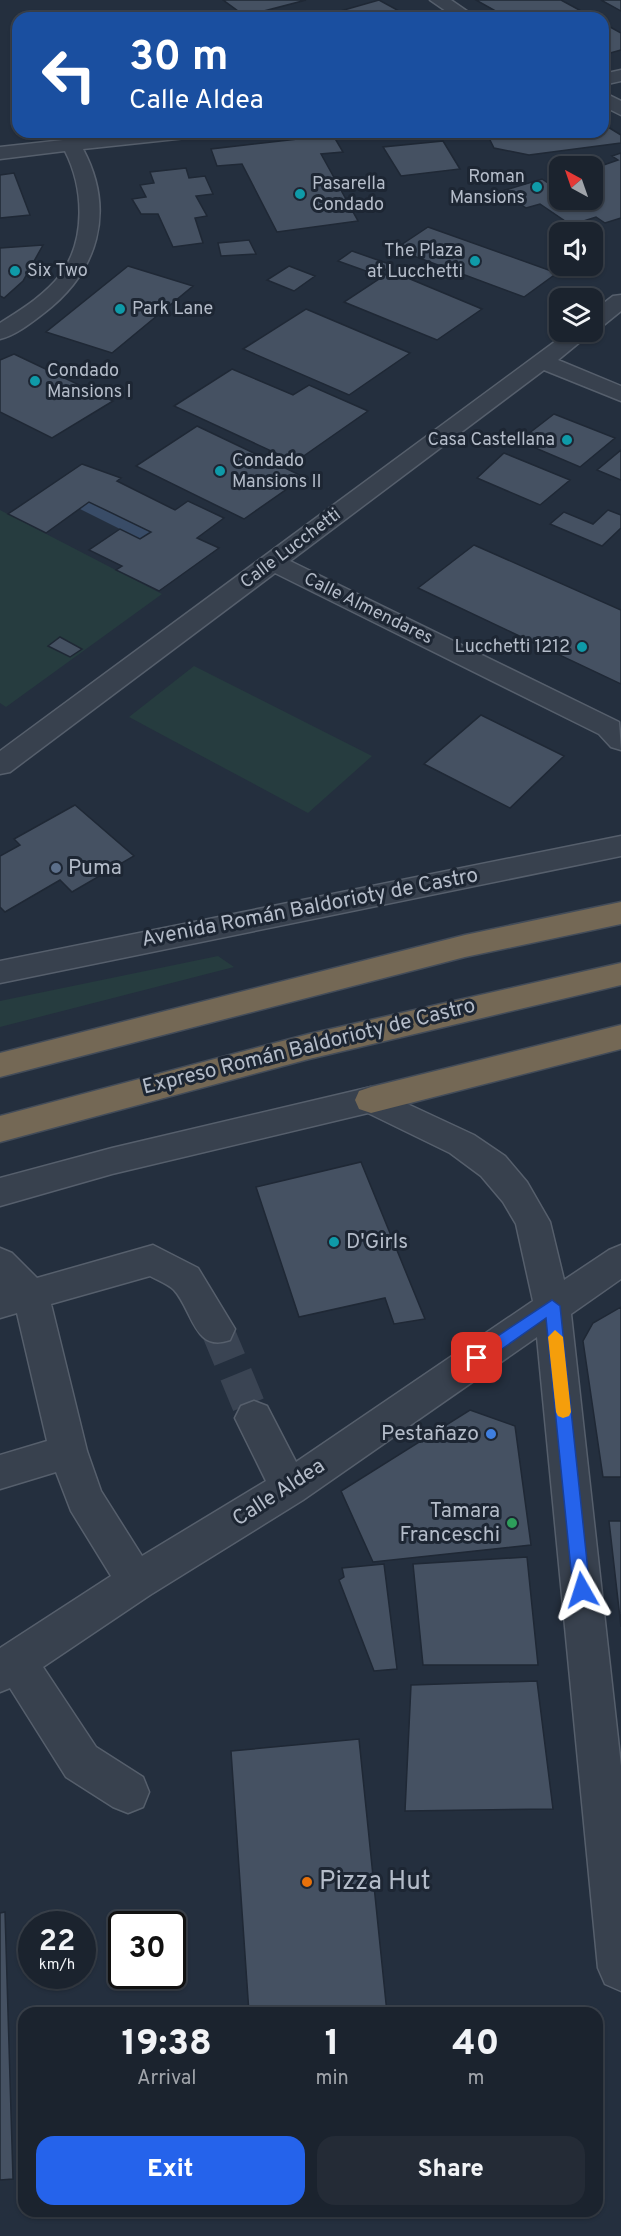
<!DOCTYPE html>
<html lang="en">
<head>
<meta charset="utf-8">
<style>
	:root { --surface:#1b232e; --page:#242b36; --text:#f1f3f6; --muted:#a0a4aa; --line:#39404a; --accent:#2563eb }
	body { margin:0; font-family:Overpass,sans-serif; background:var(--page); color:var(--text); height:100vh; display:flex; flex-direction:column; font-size:22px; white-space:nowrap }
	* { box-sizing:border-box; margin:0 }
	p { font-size:20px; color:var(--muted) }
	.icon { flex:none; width:33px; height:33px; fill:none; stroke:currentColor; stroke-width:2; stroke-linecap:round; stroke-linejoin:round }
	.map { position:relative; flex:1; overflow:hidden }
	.sheet { position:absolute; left:18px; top:2007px; width:585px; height:210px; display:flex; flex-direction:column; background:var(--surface); border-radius:18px; box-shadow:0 2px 4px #0004,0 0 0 2px var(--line) }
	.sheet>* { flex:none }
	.hud { position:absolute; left:12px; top:12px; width:597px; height:126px; border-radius:18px; box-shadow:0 2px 4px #0004,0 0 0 2px var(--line); background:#1a4fa0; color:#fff; overflow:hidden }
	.needle { width:39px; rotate:320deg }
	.fabs { position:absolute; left:549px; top:156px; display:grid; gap:12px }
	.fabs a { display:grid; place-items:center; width:54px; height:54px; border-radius:12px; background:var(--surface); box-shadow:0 2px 4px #0004,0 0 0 2px var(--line); font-size:30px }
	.speed { position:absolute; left:18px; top:1911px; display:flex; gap:12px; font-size:30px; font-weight:700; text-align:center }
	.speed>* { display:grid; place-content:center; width:78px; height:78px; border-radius:50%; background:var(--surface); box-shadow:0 2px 4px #0004,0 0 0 2px var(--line); line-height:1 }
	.speed small { font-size:15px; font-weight:400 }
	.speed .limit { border:3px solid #111; border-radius:9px; background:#fff; color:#111 }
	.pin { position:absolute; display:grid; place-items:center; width:51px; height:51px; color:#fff; margin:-26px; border-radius:12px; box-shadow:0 3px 9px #0006 }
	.me { position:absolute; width:66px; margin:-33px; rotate:354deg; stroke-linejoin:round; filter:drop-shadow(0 0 4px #0008) }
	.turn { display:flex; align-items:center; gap:21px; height:126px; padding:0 18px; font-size:27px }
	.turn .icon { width:78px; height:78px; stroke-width:2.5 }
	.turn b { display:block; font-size:42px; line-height:51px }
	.eta { display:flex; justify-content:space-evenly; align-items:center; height:102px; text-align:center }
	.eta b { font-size:36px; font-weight:800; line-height:42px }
	.cta { display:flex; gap:12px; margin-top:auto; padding:12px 18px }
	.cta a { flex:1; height:69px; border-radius:18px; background:var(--accent); color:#fff; font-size:24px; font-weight:800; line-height:69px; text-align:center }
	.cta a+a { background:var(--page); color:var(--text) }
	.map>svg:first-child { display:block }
	.green { fill:#263c3f }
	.water { fill:#394c67 }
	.building { fill:#455162; stroke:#1f2835; stroke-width:1.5 }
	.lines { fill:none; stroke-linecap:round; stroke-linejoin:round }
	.minor-tunnel { stroke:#3a4453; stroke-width:33; stroke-dasharray:33 16; stroke-linecap:butt }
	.minor-casing { stroke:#565f6c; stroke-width:3 }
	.highway-casing { stroke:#434c59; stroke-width:3 }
	.minor { fill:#38414e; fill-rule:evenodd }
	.highway { fill:#746855; fill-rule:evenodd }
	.route { fill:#2563eb; stroke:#184099; stroke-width:1.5 }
	.slow { fill:#f59e0b }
	.culture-dot { fill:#0f9aa8; stroke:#1d2633; stroke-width:2 }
	.service-dot { fill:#5c6f8a; stroke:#1d2633; stroke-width:2 }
	.shop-dot { fill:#3f7fe0; stroke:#1d2633; stroke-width:2 }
	.leisure-dot { fill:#2e9e5b; stroke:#1d2633; stroke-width:2 }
	.food-dot { fill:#e8710a; stroke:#1d2633; stroke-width:2 }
	.labels { text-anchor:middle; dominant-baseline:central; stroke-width:6; stroke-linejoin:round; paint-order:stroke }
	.far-poi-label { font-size:18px; fill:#b4bcc9; stroke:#1d2633; text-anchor:start }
	.far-street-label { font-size:18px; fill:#b4bcc9; stroke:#1d2633 }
	.poi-label { font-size:21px; fill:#b4bcc9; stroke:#1d2633; text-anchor:start }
	.street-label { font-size:21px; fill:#b4bcc9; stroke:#1d2633 }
	.near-poi-label { font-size:26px; fill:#b4bcc9; stroke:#1d2633; text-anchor:start }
</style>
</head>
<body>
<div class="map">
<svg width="621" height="2236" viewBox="0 0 621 2236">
	<rect width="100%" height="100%" fill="#242f3e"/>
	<!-- green -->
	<path class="green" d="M0,510L162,594L6,707L0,703Z
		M194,666L372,756L308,813L129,717Z
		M218,956L234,967L0,1027V1001Z"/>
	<!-- water -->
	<path class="water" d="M89,502L151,532L140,539L78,508Z"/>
	<!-- building -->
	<path class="building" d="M223,0H306L245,16Z
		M379,0L410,17L316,18Z
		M476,0H561L594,18H508Z
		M601,0H621V11Z
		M603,23L621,33V50L603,55Z
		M603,124L621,135V143L529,155L494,148L487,134L462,136L460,132H603Z
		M333,135L343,152L321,154L358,221L277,232L242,164L217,166L211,149Z
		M443,141L460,169L401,176L383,147Z
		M621,153V218L605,223L596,217L571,225L540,204L526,208L502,191L542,179L548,183L560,179V200H592V169L618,160L612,156Z
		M186,168L189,178L205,176L213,194L196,196L207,216L195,218L203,243L173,247L158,214H141L132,199L146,197L140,185L154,183L150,172Z
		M14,173L30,215L0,218V175Z
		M428,227L557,273L524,297L395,249Z
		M249,240L256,254L221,256L218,243Z
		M43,245L23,281L4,298L0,296V248Z
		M352,251L392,265L377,275L338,261Z
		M128,266L193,286L112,353L46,332Z
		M289,266L315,276L294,291L267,280Z
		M391,271L482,309L437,340L344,302Z
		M306,309L410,353L349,395L243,349Z
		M14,354L113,401L52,438L0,412V360Z
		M232,369L293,395L309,385L368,411L295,462L174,406Z
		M554,414L615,438L580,467L519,441Z
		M197,426L304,477L244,519L136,466Z
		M621,450V480L597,470Z
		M504,453L570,480L540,505L477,478Z
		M82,464L121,478L117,481L175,510L188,501L224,518L197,538L219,548L159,591L116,570L122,566L89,550L120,529L140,539L151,532L89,502L46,533L8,514Z
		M608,510L621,515V528L602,546L550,524L564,512L593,524Z
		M474,545L621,610V684L418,588Z
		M60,637L82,649L70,657L48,646Z
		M481,715L564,756L510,808L424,764Z
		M75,805L134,856L72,892L60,880L5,912L0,907V856L20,845L14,839Z
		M361,1162L425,1319L394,1324L385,1298L299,1317L256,1187Z
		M621,1307V1477H603L583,1341L593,1323Z
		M470,1410L515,1426L531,1545L373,1562L341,1491Z
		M609,1521H621V1627Z
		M527,1557L538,1665H423L413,1564Z
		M384,1564L397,1669L374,1671L339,1580L344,1577L342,1568Z
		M537,1681L553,1809L405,1811L411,1685Z
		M359,1739L387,2013H249L231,1751Z
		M5,1912L13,2179L0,2180V1913Z"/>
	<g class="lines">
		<!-- minor-tunnel -->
		<path class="minor-tunnel" d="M217,1329L254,1418"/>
		<defs>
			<path id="minor" d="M430,0H451L477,18H456Z
				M621,70V81L603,85V74Z
				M603,92L621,101V115L603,106Z
				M135,132H196L186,138L83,149C116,211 98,272 44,313C31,323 16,335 0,339V323C22,309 45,295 61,274C86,240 84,188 65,151L0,159V147Z
				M621,295V311L600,328L592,329V312L613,296Z
				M568,332H592L558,360L621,386V401L544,370L290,561L619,722L621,750L611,747L599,734L275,573L10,772L0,774V751Z
				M621,836V856L0,983V961Z
				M371,1087L474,1135L505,1156L527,1182L550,1222L564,1280L609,1250L621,1245V1279L571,1314L621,1766V1991L605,1984L598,1968L537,1337L303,1500L150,1595L43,1667L96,1747L143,1777L149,1792L143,1807L128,1813L113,1807L66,1777L10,1688L0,1692V1648L111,1576L71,1511L56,1472L0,1489V1455L47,1441L17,1313L0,1318V1248L12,1253L37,1278L153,1245L198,1268L235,1329L230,1340C194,1353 193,1311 174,1290C168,1284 157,1280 150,1276L51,1304L87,1451L101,1491L142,1556L266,1481L235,1418L241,1406L254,1401L267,1406L296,1462L533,1301L516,1224L503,1202L481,1176L450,1153L368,1113L112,1174L0,1206V1178L112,1148Z"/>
			<path id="highway" d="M621,902V924L465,957L0,1077V1053L465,935Z
				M621,963V985L309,1059L0,1142V1116L309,1034Z
				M621,1025V1049L371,1113L359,1109L355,1100L359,1091L371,1087Z"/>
		</defs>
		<!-- minor casing -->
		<use href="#minor" class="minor-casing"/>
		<!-- highway casing -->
		<use href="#highway" class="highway-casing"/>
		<!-- minor -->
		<use href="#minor" class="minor"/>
		<!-- highway -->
		<use href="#highway" class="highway"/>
	</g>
	<!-- route -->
	<path class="route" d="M552,1300L560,1306L590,1590L588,1595L582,1597L576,1595L573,1590L546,1318L482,1363L477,1364L469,1358L472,1353Z"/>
	<!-- slow -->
	<path class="slow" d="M555,1330L563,1337L571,1412L569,1416L563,1418L558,1416L556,1412L548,1337Z"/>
	<!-- markers -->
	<g class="culture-dot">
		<circle cx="537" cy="187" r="6"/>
		<circle cx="300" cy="194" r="6"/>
		<circle cx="475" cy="261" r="6"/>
		<circle cx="15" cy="271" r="6"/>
		<circle cx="120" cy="309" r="6"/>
		<circle cx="35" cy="381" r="6"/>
		<circle cx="567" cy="440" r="6"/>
		<circle cx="220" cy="471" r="6"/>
		<circle cx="582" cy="647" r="6"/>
		<circle cx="334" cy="1242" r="6"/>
	</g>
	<circle class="service-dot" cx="56" cy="868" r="6"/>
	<circle class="shop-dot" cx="491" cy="1434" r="6"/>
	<circle class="leisure-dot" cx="512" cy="1523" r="6"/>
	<circle class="food-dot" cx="307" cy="1882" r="6"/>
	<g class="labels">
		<!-- far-poi labels -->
		<g class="far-poi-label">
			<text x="525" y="177" text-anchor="end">Roman<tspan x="525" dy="21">Mansions</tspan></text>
			<text x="312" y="184">Pasarella<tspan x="312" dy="21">Condado</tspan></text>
			<text x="463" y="251" text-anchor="end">The Plaza<tspan x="463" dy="21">at Lucchetti</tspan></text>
			<text x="27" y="271">Six Two</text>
			<text x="132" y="309">Park Lane</text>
			<text x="47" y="371">Condado<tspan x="47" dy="21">Mansions I</tspan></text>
			<text x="555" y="440" text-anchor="end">Casa Castellana</text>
			<text x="232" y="461">Condado<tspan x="232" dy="21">Mansions II</tspan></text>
			<text x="570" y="647" text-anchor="end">Lucchetti 1212</text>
		</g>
		<!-- far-street labels -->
		<g class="far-street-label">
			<text transform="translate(291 549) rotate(-37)">Calle Lucchetti</text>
			<text transform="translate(368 609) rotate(26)">Calle Almendares</text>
		</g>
		<!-- poi labels -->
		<g class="poi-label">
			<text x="68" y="868">Puma</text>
			<text x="346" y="1242">D'Girls</text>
			<text x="479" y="1434" text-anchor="end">Pestañazo</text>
			<text x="500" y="1511" text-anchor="end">Tamara<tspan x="500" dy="24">Franceschi</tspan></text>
		</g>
		<!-- street labels -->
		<g class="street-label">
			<text transform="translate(310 908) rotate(-11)">Avenida Román Baldorioty de Castro</text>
			<text transform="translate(309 1047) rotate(-14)">Expreso Román Baldorioty de Castro</text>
			<text transform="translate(279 1493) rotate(-33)">Calle Aldea</text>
		</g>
		<!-- near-poi labels -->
		<g class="near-poi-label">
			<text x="319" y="1882">Pizza Hut</text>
		</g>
	</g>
</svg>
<div class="fabs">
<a><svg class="needle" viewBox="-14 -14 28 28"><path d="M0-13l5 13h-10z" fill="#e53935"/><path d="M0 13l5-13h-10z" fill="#a0a4aa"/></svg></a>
<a><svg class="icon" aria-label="sound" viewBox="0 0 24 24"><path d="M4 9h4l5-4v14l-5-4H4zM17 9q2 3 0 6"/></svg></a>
<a><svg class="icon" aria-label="layers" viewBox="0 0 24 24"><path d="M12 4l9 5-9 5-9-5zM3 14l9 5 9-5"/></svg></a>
</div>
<div class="speed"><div>22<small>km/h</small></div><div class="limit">30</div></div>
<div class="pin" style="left:477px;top:1358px;background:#d93025"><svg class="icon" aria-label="arrive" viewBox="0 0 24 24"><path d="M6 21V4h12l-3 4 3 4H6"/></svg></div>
<svg class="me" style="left:582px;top:1590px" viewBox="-20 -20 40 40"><path d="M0-17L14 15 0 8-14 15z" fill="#2563eb" stroke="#fff" stroke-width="4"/></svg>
<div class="hud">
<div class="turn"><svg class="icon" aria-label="left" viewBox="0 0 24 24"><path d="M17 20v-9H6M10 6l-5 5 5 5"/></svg><div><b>30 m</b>Calle Aldea</div></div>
</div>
<section class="sheet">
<div class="eta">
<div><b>19:38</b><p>Arrival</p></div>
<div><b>1</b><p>min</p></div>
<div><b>40</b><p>m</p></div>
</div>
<div class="cta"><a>Exit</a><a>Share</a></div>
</section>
</div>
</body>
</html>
